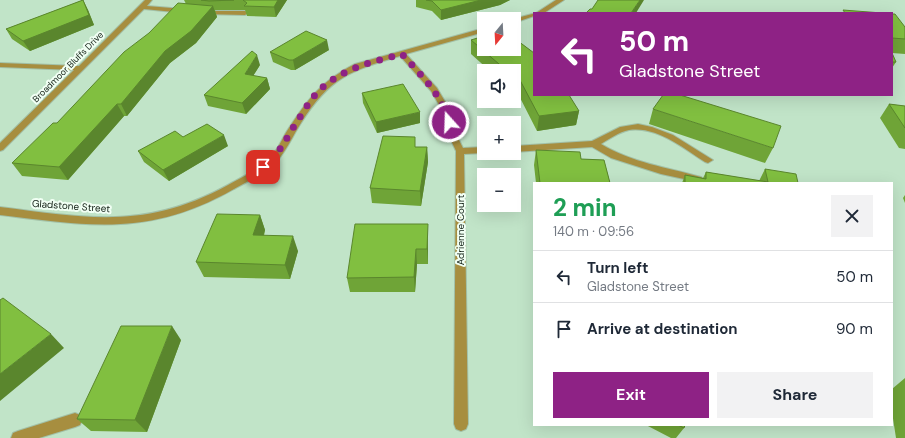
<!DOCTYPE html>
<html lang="en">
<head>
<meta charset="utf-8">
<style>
	:root { --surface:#fff; --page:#f2f2f3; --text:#1f2937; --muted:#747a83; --line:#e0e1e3; --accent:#8e2285 }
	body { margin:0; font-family:"DM Sans",sans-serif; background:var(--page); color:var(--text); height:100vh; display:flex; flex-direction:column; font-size:15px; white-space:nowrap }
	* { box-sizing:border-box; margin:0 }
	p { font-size:13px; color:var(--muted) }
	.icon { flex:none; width:22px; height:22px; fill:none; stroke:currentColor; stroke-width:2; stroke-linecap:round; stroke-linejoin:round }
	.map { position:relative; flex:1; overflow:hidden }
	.panel { position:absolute; left:533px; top:182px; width:360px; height:244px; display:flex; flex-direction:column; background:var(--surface); border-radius:0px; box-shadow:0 4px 16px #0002 }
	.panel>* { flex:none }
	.guide { position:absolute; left:533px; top:12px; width:360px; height:84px; border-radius:0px; box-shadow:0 4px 16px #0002; background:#8e2285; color:#fff; overflow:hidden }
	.needle { width:26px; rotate:198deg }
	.buttons { position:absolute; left:477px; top:12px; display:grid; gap:8px }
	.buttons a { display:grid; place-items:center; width:44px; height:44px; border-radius:0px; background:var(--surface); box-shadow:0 4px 16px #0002; font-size:20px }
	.pin { position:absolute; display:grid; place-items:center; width:34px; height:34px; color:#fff; margin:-17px; border-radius:8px; box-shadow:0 2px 6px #0006 }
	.me { position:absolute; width:44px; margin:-22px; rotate:340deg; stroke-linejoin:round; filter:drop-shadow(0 0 3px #0008) }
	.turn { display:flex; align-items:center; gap:14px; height:84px; padding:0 20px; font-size:18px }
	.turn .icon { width:52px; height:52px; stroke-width:2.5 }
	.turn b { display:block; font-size:28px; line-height:34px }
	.round { display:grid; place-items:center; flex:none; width:42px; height:42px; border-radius:0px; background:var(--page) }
	.headline { display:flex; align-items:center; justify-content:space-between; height:68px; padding:0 20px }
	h1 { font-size:24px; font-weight:700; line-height:30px; color:#1e9e55 }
	.button { display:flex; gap:8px; margin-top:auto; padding:8px 20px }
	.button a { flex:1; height:46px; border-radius:0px; background:var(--accent); color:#fff; font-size:16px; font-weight:700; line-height:46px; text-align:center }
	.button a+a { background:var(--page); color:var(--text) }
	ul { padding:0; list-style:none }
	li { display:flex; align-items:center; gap:12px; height:52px; padding:0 20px; border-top:1px solid var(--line) }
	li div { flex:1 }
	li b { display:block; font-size:15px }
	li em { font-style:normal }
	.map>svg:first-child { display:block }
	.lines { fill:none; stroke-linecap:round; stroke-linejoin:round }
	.minor-casing { stroke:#a2c1a8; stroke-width:2 }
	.minor { fill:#a78e3f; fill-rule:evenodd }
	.wall { fill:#6fa437 }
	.shaded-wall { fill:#5a862d }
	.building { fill:#81bf40; stroke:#5a862d }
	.route { stroke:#8e2285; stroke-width:7; stroke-dasharray:0 12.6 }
	.labels { text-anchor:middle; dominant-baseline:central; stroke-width:4; stroke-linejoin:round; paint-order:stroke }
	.far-street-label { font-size:9px; fill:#132016; stroke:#f1fff4 }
	.street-label { font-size:10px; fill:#132016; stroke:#f1fff4 }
</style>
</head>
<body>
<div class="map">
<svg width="905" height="438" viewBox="0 0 905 438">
	<rect width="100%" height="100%" fill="#c1e4c8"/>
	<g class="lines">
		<defs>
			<path id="minor" d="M145,0H152L147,6L184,9L187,11L184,13L144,9L3,150L0,151V143L74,70L0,67V63L79,66Z
				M556,0H564L544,13H534V16L514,23L513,19L536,13Z
				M204,11H245L248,13L245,15L202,14L201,13Z
				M484,28V32L406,54L437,88L450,110L456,134L463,148L484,147V153L464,154L468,424L466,429L461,431L456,429L454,424L456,151L448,134L442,110L431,91L400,56C350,71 330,77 301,123C293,135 287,150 277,161C266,173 249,181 234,189C150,237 91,226 0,215V207C88,218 146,230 228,185C242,177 260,169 271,157C278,149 282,139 287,131C308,99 320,82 355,64Z
				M638,124L652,127L673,135L713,160L708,163L705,162C683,148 657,126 629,130C619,132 609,139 601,144C633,163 666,167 701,177L703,179L701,181L698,182L661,174L611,158L592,147L514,152V146L592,141L620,127Z
				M75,413L80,415L82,420L80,425L75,427L39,438H11L13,433L18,431Z"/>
		</defs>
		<!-- minor casing -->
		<use href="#minor" class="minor-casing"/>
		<!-- minor -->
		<use href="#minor" class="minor"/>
	</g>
	<!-- wall -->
	<path class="wall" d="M83,0L88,10L94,25L30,51L12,39L6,29Z
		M184,0H287L276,17L247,16L245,10H215L217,17L196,43L170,63L127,116H124L68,180L22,176L12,163L57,123L186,4Z
		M416,0H510L500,5L441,20L432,11L416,7Z
		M892,14L905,27V54L892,53L896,62L892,68Z
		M471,40L579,111L576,125L537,131L514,86V71H490L471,54Z
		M329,50L295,70H291L273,62L270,52Z
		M260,65L253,76L267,78L270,89L246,114L208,106L204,95Z
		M362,93L420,123L377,133L363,103Z
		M889,104L905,106V149L899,148L880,118Z
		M653,109L773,148L765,163L649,124Z
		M183,137L228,146L169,181L144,162L138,151Z
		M415,147H427L428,162L421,206L372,203L370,188Z
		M536,150L581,159L604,160L610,183H536L534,165Z
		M765,169L798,183H682L685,175L703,178L706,172L759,181Z
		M905,195V203L903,198Z
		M260,215L265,230L264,236L298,251L290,279L204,277L196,262Z
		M428,239V264H417L415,292H350L347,278Z
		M181,340L147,432L91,431L77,419Z
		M905,378V438H896L892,412V389Z
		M646,425H685L684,428L676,438H671Z"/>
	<!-- shaded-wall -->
	<path class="shaded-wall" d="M83,0L88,10L94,25L30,51L23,41Z
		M278,0H287L276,17L274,7Z
		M481,0H510L500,5L441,20V10Z
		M640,0H644L636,13H631Z
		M213,6L217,17L196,43L170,63L127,116L121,104L165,51Z
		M327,40L329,50L295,70L293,60Z
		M257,55L260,65L248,84L245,74Z
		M513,67V71H506V70Z
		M267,78L270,89L246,114L242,103Z
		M117,104L124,116L68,180L59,167Z
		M579,111L576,125L537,131L539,116Z
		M420,112V123L377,133L376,122Z
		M224,135L228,146L169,181L163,170Z
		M427,147L428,162L421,206L420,191Z
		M260,215L265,230L259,250L253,235Z
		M428,224V264L427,249Z
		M293,236L298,251L290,279L285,265Z
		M416,249L417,264L415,292L414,277Z
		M172,326L181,340L147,432L135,420Z
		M51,334L64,348L0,401V374Z"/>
	<!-- building -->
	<path class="building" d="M83,0L89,15L23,41L6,29Z
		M201,0H234L209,1Z
		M243,0H278L274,7L244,6L247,3Z
		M426,0H481L441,10L432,1Z
		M598,0H640L631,13H586L590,9H592Z
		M178,3L213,6L191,31L165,51L121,104H117L59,167L12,163L53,123H57L124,52L149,33Z
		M843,10L882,13H845Z
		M892,14H895L905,27V39L892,38Z
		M306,31L327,40L293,60H289L270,52Z
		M484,36V49H514V38L534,53V95H569L579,111L539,116L513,67L506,70L471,40Z
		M252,51L257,55L245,74L267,78L242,103L204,95Z
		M892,53L896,62H892Z
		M403,84L420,112L376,122L362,93Z
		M663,95H680L781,126L773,148L653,109Z
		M889,104L905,106V128Z
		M207,124L224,135L163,170L138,151L175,131L183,137Z
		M383,136L415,137V147H427L420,191L370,188Z
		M536,150L580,152L581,159L604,160L610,183H540Z
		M765,169L796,174L798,183H685V175L706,179V172L768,182Z
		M217,214L260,215L253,235L293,236L285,265L196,262Z
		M355,224H428L427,249H416L414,277L347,278Z
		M3,298L51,334L0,374V300Z
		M121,326H172L135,420L77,419Z
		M678,425H685L684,428Z"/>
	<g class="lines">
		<!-- route -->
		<path class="route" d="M263,167C278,156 286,139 296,123C301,116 306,107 311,100C333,70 369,63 402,54C421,75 442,95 449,122"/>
	</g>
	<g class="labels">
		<!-- far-street labels -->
		<g class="far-street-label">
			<text transform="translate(68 67) rotate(-45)">Broadmoor Bluffs Drive</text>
		</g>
		<!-- street labels -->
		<g class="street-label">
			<text transform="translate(71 206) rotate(4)">Gladstone Street</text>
			<text transform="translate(460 230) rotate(-90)">Adrienne Court</text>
		</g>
	</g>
</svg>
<div class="buttons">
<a><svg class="needle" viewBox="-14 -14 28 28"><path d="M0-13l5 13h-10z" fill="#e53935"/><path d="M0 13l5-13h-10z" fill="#747a83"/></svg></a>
<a><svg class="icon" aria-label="sound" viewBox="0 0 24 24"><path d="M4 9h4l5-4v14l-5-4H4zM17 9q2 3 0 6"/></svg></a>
<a>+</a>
<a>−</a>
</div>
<div class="pin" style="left:263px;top:167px;background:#d93025"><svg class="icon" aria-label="arrive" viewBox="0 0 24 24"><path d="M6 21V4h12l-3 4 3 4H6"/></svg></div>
<svg class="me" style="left:449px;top:122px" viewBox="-20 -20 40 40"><circle r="17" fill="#8e2285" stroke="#fff" stroke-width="3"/><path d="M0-11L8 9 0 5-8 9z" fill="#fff"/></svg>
<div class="guide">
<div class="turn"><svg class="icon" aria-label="left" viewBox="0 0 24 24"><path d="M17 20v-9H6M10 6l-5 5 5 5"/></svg><div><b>50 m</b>Gladstone Street</div></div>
</div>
<section class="panel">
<div class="headline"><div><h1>2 min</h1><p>140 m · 09:56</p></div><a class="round"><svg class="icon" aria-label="close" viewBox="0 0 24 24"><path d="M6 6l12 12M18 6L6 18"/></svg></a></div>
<ul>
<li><svg class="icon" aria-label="left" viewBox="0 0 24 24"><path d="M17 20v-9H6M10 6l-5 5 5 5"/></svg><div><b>Turn left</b><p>Gladstone Street</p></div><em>50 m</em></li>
<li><svg class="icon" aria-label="arrive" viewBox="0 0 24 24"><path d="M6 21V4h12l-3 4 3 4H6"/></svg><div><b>Arrive at destination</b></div><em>90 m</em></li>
</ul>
<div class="button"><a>Exit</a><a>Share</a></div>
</section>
</div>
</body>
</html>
